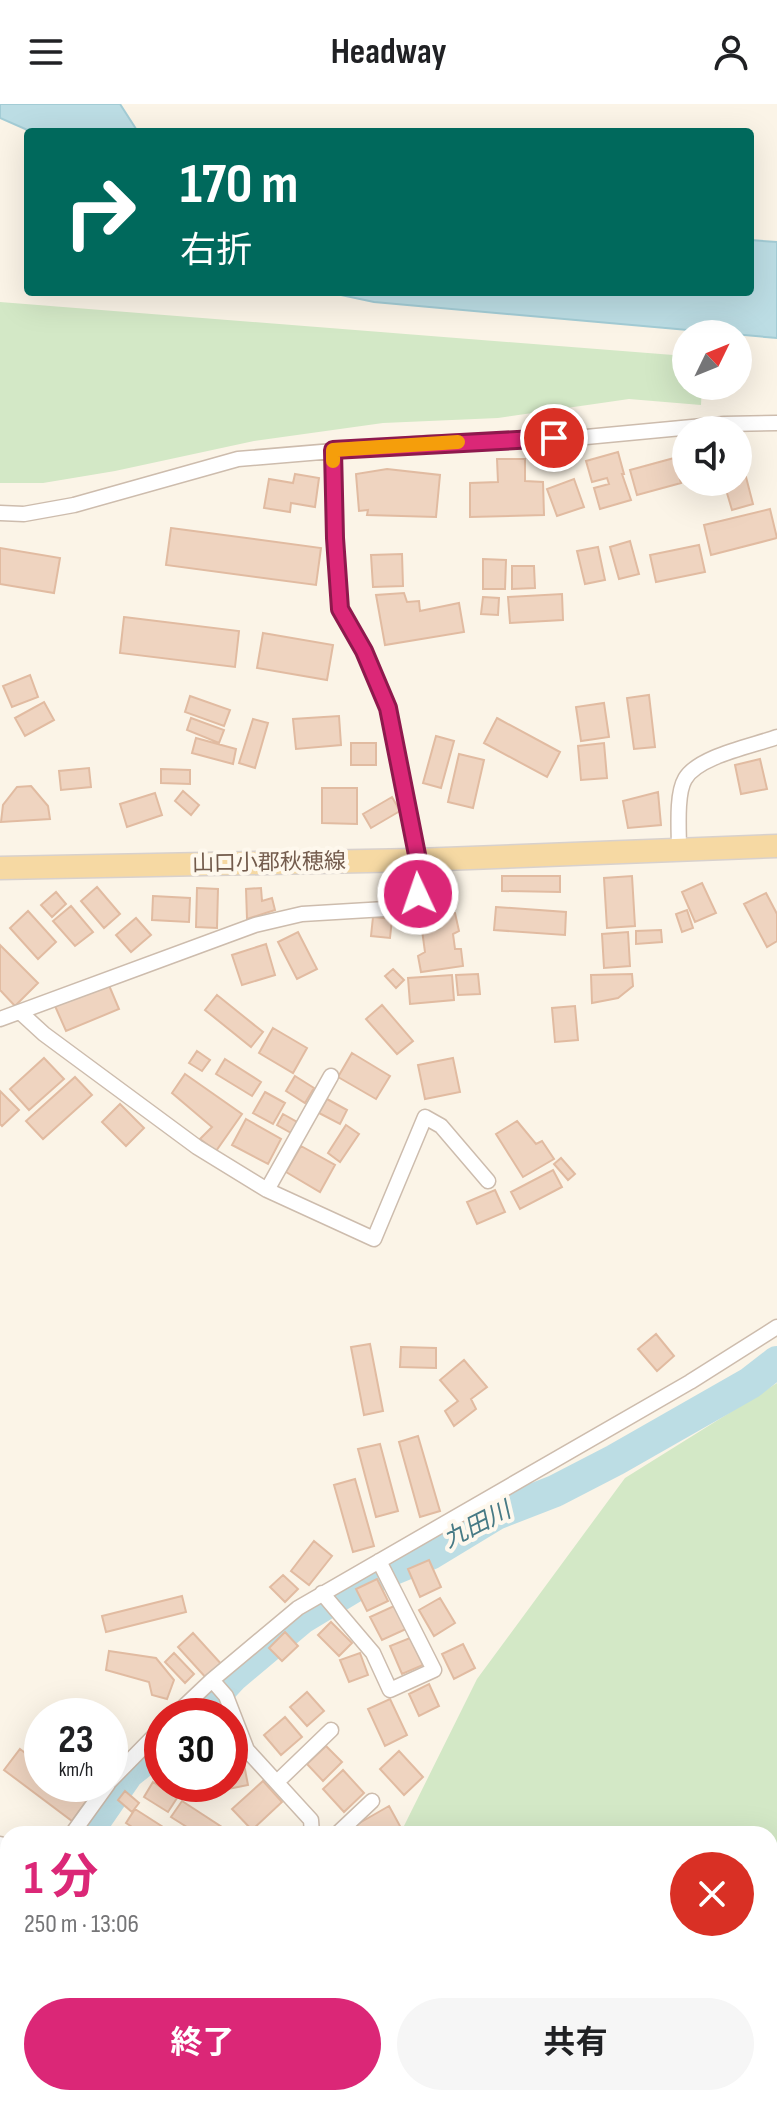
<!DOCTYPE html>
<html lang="ja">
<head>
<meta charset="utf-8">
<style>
	:root { --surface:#fff; --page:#f6f6f6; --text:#202124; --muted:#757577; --accent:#db2777 }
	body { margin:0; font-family:"Sofia Sans Condensed","Noto Sans JP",sans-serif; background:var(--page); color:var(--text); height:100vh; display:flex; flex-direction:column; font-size:30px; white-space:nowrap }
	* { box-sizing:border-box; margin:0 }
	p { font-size:26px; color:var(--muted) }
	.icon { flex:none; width:44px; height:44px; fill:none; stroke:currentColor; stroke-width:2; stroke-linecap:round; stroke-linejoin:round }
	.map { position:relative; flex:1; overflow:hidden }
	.panel { position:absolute; left:0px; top:1722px; width:778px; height:280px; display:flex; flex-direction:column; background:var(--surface); border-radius:24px 24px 0 0; box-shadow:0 8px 32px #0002 }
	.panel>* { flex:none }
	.hud { position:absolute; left:24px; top:24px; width:730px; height:168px; border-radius:8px; box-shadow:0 8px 32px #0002; background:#00695c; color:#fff; overflow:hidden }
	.needle { width:52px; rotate:47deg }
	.controls { position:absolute; left:672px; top:216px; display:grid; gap:16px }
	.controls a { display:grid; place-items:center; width:80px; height:80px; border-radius:50%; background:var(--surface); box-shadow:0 8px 32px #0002; font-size:40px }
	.speed { position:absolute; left:24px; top:1594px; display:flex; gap:16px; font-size:40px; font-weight:700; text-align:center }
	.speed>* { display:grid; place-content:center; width:104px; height:104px; border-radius:50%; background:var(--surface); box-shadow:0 8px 32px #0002; line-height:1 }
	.speed small { font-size:20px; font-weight:400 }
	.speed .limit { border:12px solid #d22; background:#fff; color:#111 }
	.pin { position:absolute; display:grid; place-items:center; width:68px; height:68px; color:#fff; margin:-34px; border:4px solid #fff; border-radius:50%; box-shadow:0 2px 8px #0007 }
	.me { position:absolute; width:88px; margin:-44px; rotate:357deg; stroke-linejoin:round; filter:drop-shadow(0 0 6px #0008) }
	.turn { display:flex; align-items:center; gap:28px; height:168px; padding:0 24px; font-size:36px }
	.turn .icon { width:104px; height:104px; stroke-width:2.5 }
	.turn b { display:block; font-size:56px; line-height:68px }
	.round { display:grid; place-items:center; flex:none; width:84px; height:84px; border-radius:42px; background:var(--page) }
	.summary { display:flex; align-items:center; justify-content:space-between; height:136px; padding:0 24px }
	h1 { font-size:48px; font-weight:700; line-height:60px; color:var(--accent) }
	.button { display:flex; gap:16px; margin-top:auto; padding:16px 24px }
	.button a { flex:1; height:92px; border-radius:48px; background:var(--accent); color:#fff; font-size:32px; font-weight:700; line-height:92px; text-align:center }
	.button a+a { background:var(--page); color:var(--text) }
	header { display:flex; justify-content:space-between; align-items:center; height:104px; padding:0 24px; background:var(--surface); font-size:36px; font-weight:700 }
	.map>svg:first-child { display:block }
	.green { fill:#d3e8c6 }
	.water { fill:#bcdde4; stroke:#a3ccd5; stroke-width:2 }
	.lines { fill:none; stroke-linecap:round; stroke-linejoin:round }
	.river { stroke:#bcdde4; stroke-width:32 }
	.building { fill:#efd4c0; stroke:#e1bba1; stroke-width:2 }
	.minor-casing { stroke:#cdbcad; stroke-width:17 }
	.primary-casing { stroke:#d8d1cd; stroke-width:25 }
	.minor { stroke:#fff; stroke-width:14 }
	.primary { stroke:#f6d9a3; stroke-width:22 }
	.route-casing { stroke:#8e194d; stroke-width:20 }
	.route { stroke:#db2777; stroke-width:14 }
	.slow { stroke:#f59e0b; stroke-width:14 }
	.labels { text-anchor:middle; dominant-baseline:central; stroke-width:8; stroke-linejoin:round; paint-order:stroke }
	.street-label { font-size:22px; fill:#735b4c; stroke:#fef8ed }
	.water-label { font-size:24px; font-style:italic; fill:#477a85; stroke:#fef8ed }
</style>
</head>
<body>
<header><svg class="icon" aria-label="menu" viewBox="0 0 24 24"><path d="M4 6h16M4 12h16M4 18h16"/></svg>Headway<svg class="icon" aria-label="person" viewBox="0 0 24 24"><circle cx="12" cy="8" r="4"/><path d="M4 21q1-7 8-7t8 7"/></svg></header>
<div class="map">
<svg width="777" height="2002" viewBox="0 0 777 2002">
	<rect width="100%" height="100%" fill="#fbf4e7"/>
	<!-- green -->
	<path class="green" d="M0,198L686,252V282H702L701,301L629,295L498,314L383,319L254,337L115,367L43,379H0Z
		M777,1279V2002H22L34,1994H770V1730H400L477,1575L625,1374Z"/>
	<!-- water -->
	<path class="water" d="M0,0H120L138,28H32L0,14Z
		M750,136L777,138V234L374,198L327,188H750Z"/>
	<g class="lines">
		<!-- river -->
		<path class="river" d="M196,1612L233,1572L302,1514L360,1479L430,1450L496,1410L555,1387L615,1356L750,1279L777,1258
			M86,1730L128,1669L162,1642
			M0,1866L8,1852"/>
	</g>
	<!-- building -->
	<path class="building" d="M618,348L624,370H622L631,396L600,405L594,384L609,380L607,374L592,378L586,357Z
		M674,354L681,379L637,391L630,366Z
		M497,355H525V377L543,378L544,411L470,413V379L498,378Z
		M387,365L440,371L436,413L367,411L368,406L359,407L356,370Z
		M295,370L319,374L315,403L291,399L290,408L264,404L269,375L293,379Z
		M746,373L753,400L732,406L724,379L738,378V375Z
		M574,375L584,403L557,412L547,385Z
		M770,405L777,434L711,451L704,421Z
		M171,424L321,444L316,481L166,461Z
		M630,437L639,470L619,475L610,443Z
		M699,441L705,468L656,478L650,451Z
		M598,443L605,476L585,480L577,447Z
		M0,444L60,454L54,489L0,480Z
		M402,450L403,482L373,483L371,451Z
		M483,455L506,456L505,485H483Z
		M512,462H534L535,484L512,485Z
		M404,489L407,498L419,497L420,507L459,499L464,528L385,541L376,491Z
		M562,490L563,516L510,519L508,493Z
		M483,493L499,494L498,511L481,510Z
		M124,513L239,527L235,563L120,549Z
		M263,529L333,541L327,576L257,564Z
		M30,571L38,593L12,603L3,582Z
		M649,591L655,643L634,645L627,594Z
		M190,592L230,606L224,622L185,608Z
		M44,598L54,616L25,632L15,614Z
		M604,599L609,633L581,637L576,603Z
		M339,612L341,641L296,645L293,615Z
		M191,614L224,626L219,639L187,626Z
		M497,614L560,648L547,673L484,639Z
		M253,615L268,619L255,664L239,659Z
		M436,632L454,637L441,684L423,679Z
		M196,634L236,645L233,660L192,649Z
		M351,639H376V661H351Z
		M604,639L607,674L581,676L578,642Z
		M459,650L484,656L473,704L448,698Z
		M760,655L767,685L741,690L735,661Z
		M89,664L91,683L61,686L59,667Z
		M161,665L190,666V680L161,679Z
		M31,682L48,702L50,715L1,718L3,701L17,683Z
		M322,684H357V720L322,719Z
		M183,687L199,701L191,711L175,697Z
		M658,688L661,721L628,724L623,697Z
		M155,689L162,711L127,723L120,700Z
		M392,693L400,707L371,724L363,710Z
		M502,772H560V788L502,787Z
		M632,772L635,822L607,824L604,774Z
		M702,779L716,809L695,818L682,788Z
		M97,783L120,810L104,824L81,797Z
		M197,784L218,785L217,824L196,823Z
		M261,784L262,797L272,794L275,806L247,815L246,785Z
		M56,788L66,800L52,813L41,801Z
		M766,789L777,810V837L767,843L744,800Z
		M153,792L190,794L189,818L152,816Z
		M71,802L93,828L75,842L53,817Z
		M496,803L566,808L565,831L494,826Z
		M687,806L693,824L682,828L676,810Z
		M28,807L56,838L38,855L10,824Z
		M455,809L459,827L453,830L455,845H461L463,862L421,868L418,852L425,848L422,826H434L435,811Z
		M373,813L392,815L390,834L371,832Z
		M136,814L151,831L131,848L116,831Z
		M661,826L662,838L636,840V827Z
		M298,828L317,865L297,875L278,838Z
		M628,828L630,862L604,864L602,830Z
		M266,840L275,871L242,881L232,851Z
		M0,841L38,879L15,902L0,886Z
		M393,865L404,876L396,884L385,872Z
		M478,870L480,890L458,891L456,871Z
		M632,870L633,882L618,894L592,899L591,871Z
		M452,871L454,896L410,900L408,874Z
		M108,879L119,905L66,927L55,902Z
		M217,891L263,928L251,943L205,906Z
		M382,901L413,937L397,950L366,915Z
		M575,902L578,936L555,938L552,904Z
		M273,924L307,944L293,969L259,949Z
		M197,947L210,956L202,967L189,959Z
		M352,949L390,972L376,995L338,973Z
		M44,954L64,975L29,1006L10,985Z
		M453,954L460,988L425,995L418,961Z
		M225,955L261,978L252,992L216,970Z
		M185,970L242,1010L216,1047L200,1035L212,1023L172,989Z
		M295,972L314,984L305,999L286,987Z
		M75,973L92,991L43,1035L26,1017Z
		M0,987L19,1006L2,1022L0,1020Z
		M265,988L285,999L273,1020L253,1009Z
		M327,995L347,1006L340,1020L319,1009Z
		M120,1000L144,1024L126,1042L102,1018Z
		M283,1010L297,1018L291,1029L277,1021Z
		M246,1015L281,1035L268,1060L232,1041Z
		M517,1017L536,1040L542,1037L554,1055L523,1073L496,1030Z
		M346,1021L359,1030L340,1058L328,1049Z
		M301,1042L335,1061L320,1088L286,1068Z
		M561,1054L575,1070L568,1076L554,1060Z
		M553,1066L562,1083L520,1105L511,1088Z
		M495,1086L505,1108L477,1120L467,1098Z
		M656,1230L674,1252L657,1267L638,1245Z
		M370,1240L383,1307L364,1311L351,1243Z
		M401,1243L436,1244V1264L400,1263Z
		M464,1256L487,1283L471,1295L476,1305L454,1322L445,1307L458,1297L440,1276Z
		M418,1332L440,1407L420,1413L399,1338Z
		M380,1340L398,1407L376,1413L358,1345Z
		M355,1375L374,1442L353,1448L334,1381Z
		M314,1437L332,1452L309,1481L291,1467Z
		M429,1456L441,1483L420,1493L408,1465Z
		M283,1471L298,1485L285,1498L270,1483Z
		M377,1475L388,1497L367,1507L356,1485Z
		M182,1492L186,1508L106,1528L102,1512Z
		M440,1494L455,1519L434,1532L419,1506Z
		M394,1502L406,1525L382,1536L370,1513Z
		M331,1518L352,1539L339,1552L318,1531Z
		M285,1528L298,1542L282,1557L269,1544Z
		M193,1529L223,1562L208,1576L178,1543Z
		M410,1534L423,1561L402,1570L390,1542Z
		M463,1540L475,1564L454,1575L442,1550Z
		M109,1547L156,1554L174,1576L167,1595L152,1591L149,1578L106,1566Z
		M174,1549L194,1570L185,1579L165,1558Z
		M360,1549L368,1571L349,1578L340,1556Z
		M429,1580L439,1602L419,1612L409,1590Z
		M307,1588L324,1607L307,1622L290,1603Z
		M390,1595L407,1631L385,1642L368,1605Z
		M285,1613L302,1633L281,1651L264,1631Z
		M42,1622V1655L26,1640Z
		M240,1640L248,1681L228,1685L230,1642Z
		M326,1642L342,1658L323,1677L307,1660Z
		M20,1645L42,1662V1680H66L87,1696L72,1717L4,1666Z
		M399,1647L423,1673L404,1691L380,1665Z
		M343,1666L364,1689L344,1708L323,1685Z
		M263,1677L282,1698L252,1726L232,1705Z
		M153,1678L177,1694L168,1708L144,1693Z
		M125,1687L139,1699L132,1708L118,1696Z
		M182,1697L231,1729L230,1730H198L171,1713Z
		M389,1702L400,1722L386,1730H352L349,1725Z
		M135,1705L174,1730H143L126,1719Z"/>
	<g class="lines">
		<defs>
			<path id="minor" d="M0,409L24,410L74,401L238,355L428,339L586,333L724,320L777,319
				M679,745C679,727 676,690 685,675C698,652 753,642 777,633
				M20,908L44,930L197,1043L267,1086L374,1135L425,1013L441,1022L488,1077
				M0,915L255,821L302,810L402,804C416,797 418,790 422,776L388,604L364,547L340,505L335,434L333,346
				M267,1086L331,972
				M322,1489L373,1549L390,1586L434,1566L379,1457
				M212,1576L226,1592L247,1646L311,1716L312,1730
				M174,1612L212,1576L298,1504L690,1278L777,1223
				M110,1677L162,1624
				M277,1678L331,1626
				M72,1730L108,1680
				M337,1730L372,1697
				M0,1740L8,1743
				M0,1839L8,1827"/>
			<path id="primary" d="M0,764L417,756L777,742"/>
		</defs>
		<!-- minor casing -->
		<use href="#minor" class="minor-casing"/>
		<!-- primary casing -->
		<use href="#primary" class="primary-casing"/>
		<!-- minor -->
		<use href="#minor" class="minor"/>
		<!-- primary -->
		<use href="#primary" class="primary"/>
	</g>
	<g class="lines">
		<defs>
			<path id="route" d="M418,790L422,776L388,604L364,547L340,505L335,434L333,346L554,334"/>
		</defs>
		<!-- route casing -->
		<use href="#route" class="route-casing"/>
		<!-- route -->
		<use href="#route" class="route"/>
		<!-- slow -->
		<path class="slow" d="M333,357V346L458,338"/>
	</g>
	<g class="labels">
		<!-- street labels -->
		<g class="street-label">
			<text transform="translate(269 759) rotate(-1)">山口小郡秋穂線</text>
		</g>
		<!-- water labels -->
		<g class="water-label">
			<text transform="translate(477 1421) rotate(-27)">九田川</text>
		</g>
	</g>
</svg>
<div class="controls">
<a><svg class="needle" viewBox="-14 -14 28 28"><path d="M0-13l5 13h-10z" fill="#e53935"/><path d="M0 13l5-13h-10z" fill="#757577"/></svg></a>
<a><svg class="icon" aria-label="sound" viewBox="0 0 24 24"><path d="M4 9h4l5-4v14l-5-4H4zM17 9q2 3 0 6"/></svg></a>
</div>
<div class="speed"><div>23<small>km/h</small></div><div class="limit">30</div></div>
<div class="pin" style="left:554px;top:334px;background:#d93025"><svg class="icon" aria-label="arrive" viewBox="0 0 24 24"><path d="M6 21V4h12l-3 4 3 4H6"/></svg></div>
<svg class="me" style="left:418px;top:790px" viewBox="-20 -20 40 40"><circle r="17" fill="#db2777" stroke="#fff" stroke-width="3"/><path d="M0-11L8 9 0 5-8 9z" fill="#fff"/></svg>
<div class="hud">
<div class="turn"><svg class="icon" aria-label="right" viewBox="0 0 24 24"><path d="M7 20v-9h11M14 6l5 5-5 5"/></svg><div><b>170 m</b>右折</div></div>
</div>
<section class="panel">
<div class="summary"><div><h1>1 分</h1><p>250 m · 13:06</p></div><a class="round" style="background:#d93025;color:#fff"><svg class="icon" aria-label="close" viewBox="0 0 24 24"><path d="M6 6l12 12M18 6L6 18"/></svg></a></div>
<div class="button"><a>終了</a><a>共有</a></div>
</section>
</div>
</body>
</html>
